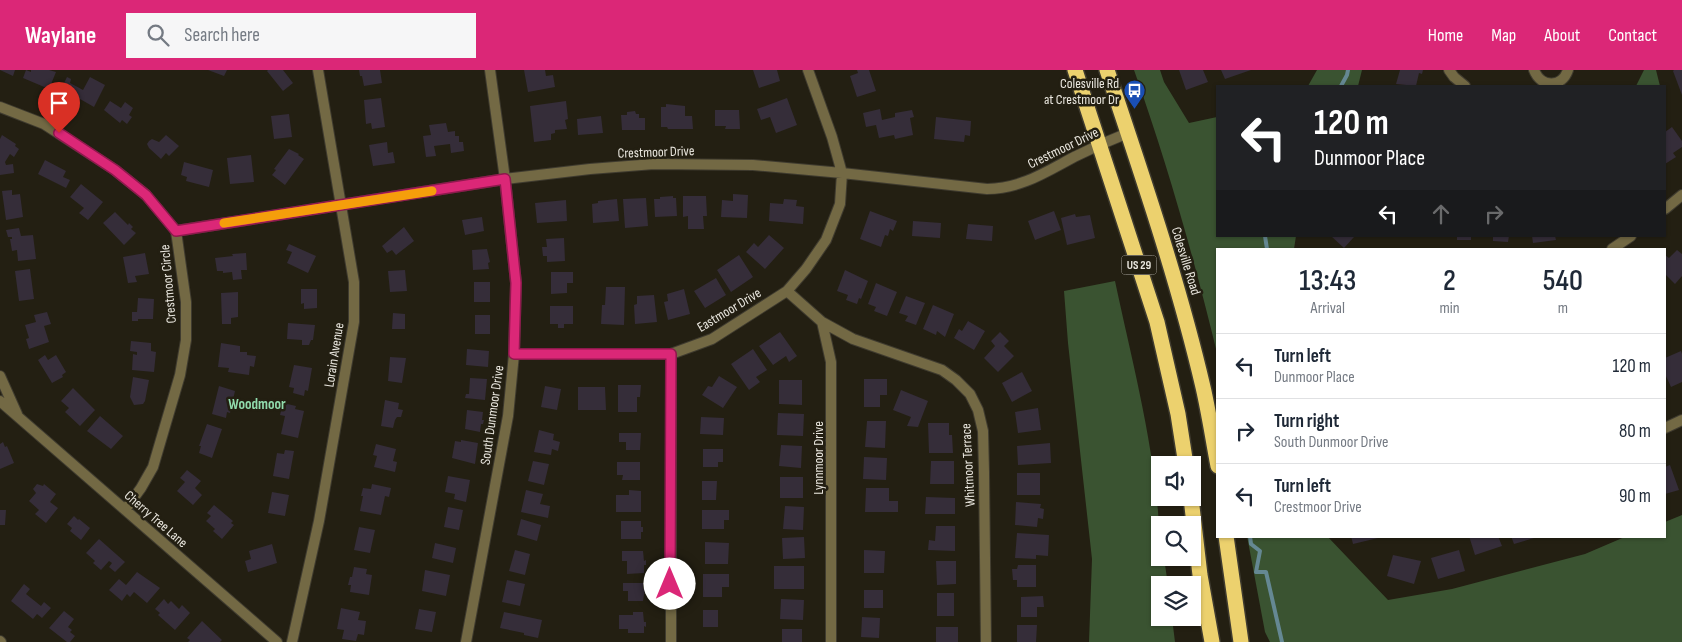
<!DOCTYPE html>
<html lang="en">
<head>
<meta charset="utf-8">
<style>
	:root { --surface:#fff; --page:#f6f6f7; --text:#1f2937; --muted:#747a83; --line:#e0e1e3; --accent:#db2777 }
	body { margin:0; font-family:"Sofia Sans Condensed",sans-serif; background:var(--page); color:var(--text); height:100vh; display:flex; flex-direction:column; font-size:19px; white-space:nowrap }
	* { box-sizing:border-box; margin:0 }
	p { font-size:16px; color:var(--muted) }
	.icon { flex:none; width:28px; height:28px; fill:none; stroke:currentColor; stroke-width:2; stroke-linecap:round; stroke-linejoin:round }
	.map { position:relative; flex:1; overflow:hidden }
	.details { position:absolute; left:1216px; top:178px; width:450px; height:290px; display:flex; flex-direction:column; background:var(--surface); border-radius:0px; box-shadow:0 1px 4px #0004 }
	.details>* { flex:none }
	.hud { position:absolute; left:1216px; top:15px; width:450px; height:152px; border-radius:0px; box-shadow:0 1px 4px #0004; background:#202124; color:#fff; overflow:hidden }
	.tools { position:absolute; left:1151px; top:386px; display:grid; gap:10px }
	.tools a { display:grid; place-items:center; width:50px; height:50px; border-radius:0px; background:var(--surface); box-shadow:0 1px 4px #0004; font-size:25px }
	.pin { position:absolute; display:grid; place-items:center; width:42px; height:42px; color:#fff; margin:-51px -21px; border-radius:50% 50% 50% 0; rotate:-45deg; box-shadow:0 0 5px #0007 }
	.pin .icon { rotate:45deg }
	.me { position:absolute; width:55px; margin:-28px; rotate:0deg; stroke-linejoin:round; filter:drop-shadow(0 0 4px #0008) }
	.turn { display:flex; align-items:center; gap:18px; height:105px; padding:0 15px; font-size:22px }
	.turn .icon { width:65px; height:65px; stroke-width:2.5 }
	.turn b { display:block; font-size:35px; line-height:42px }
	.lanes { display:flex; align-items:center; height:48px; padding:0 15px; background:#0003; justify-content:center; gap:25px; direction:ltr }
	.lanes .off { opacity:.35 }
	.eta { display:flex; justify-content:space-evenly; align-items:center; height:85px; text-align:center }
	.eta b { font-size:30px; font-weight:600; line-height:35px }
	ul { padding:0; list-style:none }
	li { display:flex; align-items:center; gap:15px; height:65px; padding:0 15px; border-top:1px solid var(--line) }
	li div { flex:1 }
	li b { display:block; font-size:19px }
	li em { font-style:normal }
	header { display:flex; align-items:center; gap:30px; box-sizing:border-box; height:70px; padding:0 25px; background:var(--accent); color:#fff }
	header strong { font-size:24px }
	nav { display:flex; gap:28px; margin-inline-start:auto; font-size:18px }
	.search { width:350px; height:45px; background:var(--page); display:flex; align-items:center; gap:12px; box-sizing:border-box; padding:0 18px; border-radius:0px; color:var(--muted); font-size:19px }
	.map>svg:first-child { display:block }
	.forest { fill:#3a5331 }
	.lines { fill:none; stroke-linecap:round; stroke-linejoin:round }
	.stream { stroke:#658893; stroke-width:4 }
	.building { fill:#352d39 }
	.street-casing { stroke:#3f3b2f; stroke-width:12 }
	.highway-casing { stroke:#3f3b2f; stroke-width:18 }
	.street { stroke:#736944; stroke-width:10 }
	.highway { stroke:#ecd16e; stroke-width:15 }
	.route-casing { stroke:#8e194d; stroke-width:12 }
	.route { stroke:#db2777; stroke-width:9 }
	.slow { stroke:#f59e0b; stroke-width:9 }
	.labels { text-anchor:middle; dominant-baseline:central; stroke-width:5; stroke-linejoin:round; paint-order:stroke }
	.shield { fill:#231f12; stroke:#aeaba2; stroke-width:1 }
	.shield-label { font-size:12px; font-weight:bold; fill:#eae7df }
	.poi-label { font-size:14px; fill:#eae7df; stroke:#231f12; text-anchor:end }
	.street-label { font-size:14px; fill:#eae7df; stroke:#231f12 }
	.neighbourhood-label { font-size:15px; font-weight:bold; fill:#91dcad; stroke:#231f12 }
</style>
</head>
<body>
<header>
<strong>Waylane</strong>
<div class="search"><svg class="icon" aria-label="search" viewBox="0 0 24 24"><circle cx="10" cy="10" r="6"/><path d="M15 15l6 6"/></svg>Search here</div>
<nav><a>Home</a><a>Map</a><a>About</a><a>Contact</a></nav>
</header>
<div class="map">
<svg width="1682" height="572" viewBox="0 0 1682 572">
	<rect width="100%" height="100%" fill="#231f12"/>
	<!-- forest -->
	<path class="forest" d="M1134,0H1160L1164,12L1189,53L1217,47L1218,166H1296L1294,179H1218L1217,283C1194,188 1167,93 1134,0Z
		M1317,0H1362L1358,16H1308Z
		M1644,0H1656L1660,16H1636Z
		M1115,211C1134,301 1160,394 1160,488H1164L1168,515H1160V548H1172L1175,572H1089L1092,489L1068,273L1064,221Z
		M1682,445V572H1270L1265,562L1247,466H1327L1388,530L1452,519L1585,484L1627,466H1665V452Z"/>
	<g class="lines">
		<!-- stream -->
		<path class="stream" d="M1341,16L1347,5L1348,0
			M1265,166L1267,179
			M1250,466L1251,474L1260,481L1256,502H1266L1282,572"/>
	</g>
	<!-- building -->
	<path class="building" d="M0,0H15L13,6Z
		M26,0L31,2V0H49L56,2L49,19L23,8Z
		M208,0H227L224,6Z
		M268,0H283L293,13L283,21L267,1Z
		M359,0H380L382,13L364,16L362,6H360Z
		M524,0H545L546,6L553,5L555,17L528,22Z
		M753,0H777L780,11L759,18Z
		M857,0H869L876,21L857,27L850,6L858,3Z
		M1179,0H1203L1208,12L1186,20Z
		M1221,0H1251L1225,9Z
		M1400,0H1423L1422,4L1419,3L1416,16L1396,14Z
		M1674,0H1682V25L1673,1Z
		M67,7L71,9L70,13L83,20L90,7L105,15L94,37L66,21L69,15L64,13Z
		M381,28L385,57L372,59L371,53L366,54L364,30Z
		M787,28L797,55L776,63L770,47L761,50L757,39Z
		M110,31L121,38L125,32L133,38L129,45L132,47L127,54L122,50L120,53L104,40Z
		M566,31L568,49L565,50L567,59L555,60V63L551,64V70L534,72L530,36Z
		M666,34L685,36V46H692L693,59H668L667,57H661V37H666Z
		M880,39L882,50L895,47V43L912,40L914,47L910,48L913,65L895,69L894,65L879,68L876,55L866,57L863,43Z
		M715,40H739L740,59H725L726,56H715Z
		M635,41L636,44H639V48H645V60H622L621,45H627V42Z
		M289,44L292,67L274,69L271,46Z
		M601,46L603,63L578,65L577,49Z
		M936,47L971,51L970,66L965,65L964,72L934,69Z
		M446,53L448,62L455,61V66H459V72H463L464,81L451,83L450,74L434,76L436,86L426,87L423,66L431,65L429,55Z
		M1672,57L1682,71V77L1673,83L1676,87L1665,94V62Z
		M2,65L16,74L15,76L19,79L14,87L10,84L5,92L6,95L13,94L14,103L0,105V69Z
		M166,65L179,76L169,86L166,83L161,89L149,78L147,74L149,71L152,69L159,72Z
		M387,72L388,83L393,82L395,93L373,96L369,75Z
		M289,79L299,84L298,85L304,89L285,115L272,105L276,100L274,99Z
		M251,85L254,112L230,114L227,88Z
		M45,90L66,101L63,107L70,110L66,118L38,104Z
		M184,92L213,100L209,117L186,111L187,107L181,105Z
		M81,114L103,132L88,150L79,143L84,138L70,127Z
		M12,120V125L20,124L23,147L6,150L2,121Z
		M733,124L748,125L747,148L721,147L722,130L733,131Z
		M673,126V128H676L677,146L655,147L654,129H660V127Z
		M683,126H706L707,146H703L704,159H688V146L683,147Z
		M646,128L648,156L625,158L623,129Z
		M617,129L619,151L593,153L592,134L598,133V131Z
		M784,129L797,130L796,136L804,137L803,154L769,151L770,133L783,134Z
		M566,130L567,151L537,153L535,133Z
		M870,141L897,151L893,161L890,159L888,166L885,165L881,177L860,169Z
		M1054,141L1061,160L1035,170L1028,151Z
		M115,142L128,155L129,153L133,157L131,159L136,163L124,175L103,153Z
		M1075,144L1076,147L1090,145L1095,168L1067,175L1061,148Z
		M482,147L484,161L465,165L462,150Z
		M913,151L941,153L940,168L912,166Z
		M968,154L993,156L992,171L966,169Z
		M404,157L414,171L396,185L392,180L387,183L382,176Z
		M19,158L21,166L33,165L36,189L18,191L17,180L12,181L10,169H12V167H8L6,160Z
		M769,165L784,178L765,199L746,182L754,173L758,177Z
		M1331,166H1353L1354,167L1344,178Z
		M1457,166H1471V170H1457Z
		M1493,166H1509L1508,172L1493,171Z
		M1532,166H1555L1556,170L1533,173Z
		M564,168L565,191L547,192V186H543L542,177H547L546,169Z
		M289,174L316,186L308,203L287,193L292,182L286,180Z
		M487,179L490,192L488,193L489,199L473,200L472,180Z
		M1677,180L1682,184V206L1675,214L1665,204V185L1669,188Z
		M145,183L149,204L135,206L137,212L128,213L123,187Z
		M246,183L247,200H241L242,209L233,210L232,202L223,203V201H217L215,188L233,186L232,184Z
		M739,185L753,207L731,222L717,200Z
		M30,199L34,229L19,231L15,201Z
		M405,200L407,221L390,222L388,201Z
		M845,200L868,211L861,229L859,228L857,234L846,230L848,225L837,221Z
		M551,202H573V213H567V223L551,224Z
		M716,208L726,225L705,238L694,221Z
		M474,212H490V232H474Z
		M876,213L897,222L887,246L874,241L876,237L868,234Z
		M606,217H625L624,255L601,254L602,235H605Z
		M301,219H317V238L304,239V233L301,234Z
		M684,219L690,244L668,250L664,232L668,231L667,224Z
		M238,222V247L231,248V254H222L221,223Z
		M654,225L657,252L635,254L634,235L637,234V226Z
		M906,226L925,233L916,255L905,251L908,246L899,243Z
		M138,228L154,229L153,249H138V251H132V242H137Z
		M933,235L954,244L945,267L937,261L936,265L923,259Z
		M550,236H573V254H564V258H558V254H550Z
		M47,242L51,254L44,256L49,272L29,279L26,269L29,268L25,255L36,252L34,245Z
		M393,243L405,244V259H392Z
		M475,245H490V264H475Z
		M968,251L985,261L974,280L954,268L959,259L962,261Z
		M288,253L315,255L313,270H311L309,275H302V270L287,269Z
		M780,262L797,286L789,292L786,286L773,295L759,276Z
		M1000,262L1009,271L1004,276L1014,286L998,302L984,288L995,276L991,271Z
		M131,271L151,273V281L156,282L154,302L132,300L133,284L137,285V282L130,281Z
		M221,273L240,276V282H247V285L256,286L254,297L250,296L249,305L228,302L229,298L218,297Z
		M467,279L489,281L488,297L466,295Z
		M753,279L767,300L756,307L760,312L749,320L731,294Z
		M1681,281L1682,284V312L1671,317L1665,304V288Z
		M45,285L48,290L56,285L66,302L62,305L63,307L52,313L38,290Z
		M390,287L406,288L402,313L388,311Z
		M294,295L312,298L308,321L305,320L304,326L293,323L294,318L289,317Z
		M1022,302L1032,321L1012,332L1002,313Z
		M719,306L737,317L723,338L702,325L708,316L712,317Z
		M133,307L149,310L145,331L143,334L134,335L130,327Z
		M470,308L487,309L485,330L465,328L466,324H469Z
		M864,309H887V325H880V337H864Z
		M779,310H802V335L779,334Z
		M618,315H641L640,327H637V342H618Z
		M219,316L235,321L230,343L227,342L226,348L212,344Z
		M545,316L561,319L557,340L541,337Z
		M578,317H605L606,340H578Z
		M73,318L95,340L80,356L65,342L69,338L61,331Z
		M901,320L928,331L918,357L907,356L911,347L893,340Z
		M385,330L399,333L398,339L403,340L401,347H397L395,350L393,358L381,356Z
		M283,333L296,336L295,339L304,341L298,368L281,364L285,346L280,345Z
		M1038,338L1041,360L1018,363L1015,342Z
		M467,340L483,342L482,350H484L483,354H481L480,362L465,359Z
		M778,343L804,344L803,366L777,365Z
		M100,346L123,366L111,379L87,361Z
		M701,347L724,348L723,365L700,364Z
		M867,351H886L885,378L865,377Z
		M928,353H949V365H952L953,383H929Z
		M207,354L222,359L212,388L199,383L201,376H199Z
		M539,360L554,364L553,370L560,372L558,381L552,379L551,385L534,382Z
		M619,363H641L640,380H626V372H619Z
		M461,370L478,373L475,394L452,388L455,371L461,372Z
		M3,372L5,377L7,376L14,393L0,399V374Z
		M1050,373L1051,393L1018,395L1017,376Z
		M376,374L396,379L393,391L397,392L395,402L374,397L377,386L373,385Z
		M781,375L802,376L801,398L779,396Z
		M703,379H723V392H718V397H703Z
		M285,380L294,381L289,409L273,406L277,383L284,384Z
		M864,387L887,388L886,410L863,409Z
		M533,391L549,394L544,415L528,411Z
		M931,391H954V414H930Z
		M617,392H640V410H622L623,405H617Z
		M1670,395L1679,420L1665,424V397Z
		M187,400L201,411L195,418L202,425L193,435L177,421L185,412L180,408Z
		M1017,403H1040V425H1017Z
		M448,406L470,410L466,432L454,429L455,424L445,422Z
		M780,407H803V428H780Z
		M702,411H717L716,430H702Z
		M37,414L43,416L44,414L56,424L50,432L58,438L46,453L35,444L39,440L29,431L36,423L33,419Z
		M372,414L391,418L389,427L385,426L381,445L360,441L363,426H361L363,418L371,419Z
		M866,418H889V431H898V442H865Z
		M526,420L543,424L540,434L550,436L548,448L521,442Z
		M629,420L641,421V442H616V425H629Z
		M272,422L289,425L285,446L268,443Z
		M926,427L955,428V444H925Z
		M1016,432L1041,434L1040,438L1044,439L1043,449L1038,448L1037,457L1015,455Z
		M214,435L233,451L231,453L234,455L222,469L213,461L215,459L206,451L211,446L207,443Z
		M785,436L804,437L803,460L783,459Z
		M448,437L463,440L459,460L444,457Z
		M0,440H6L5,455H0Z
		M702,440H729V450H724V459H702Z
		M74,446L78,450L79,449L90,458L81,470L70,461L72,458L67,454Z
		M521,449L541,455L537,471L517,465Z
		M621,451H641V457H643V462H641V469H621Z
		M936,456H955V481L928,480L929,470L935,471Z
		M359,457L375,460L370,483L354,480Z
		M1017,463L1049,465L1048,486L1036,485V489L1015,488Z
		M1351,466H1377L1378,468L1353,474Z
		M1469,466H1498L1502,476L1475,485Z
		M1511,466H1533L1534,468L1514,474Z
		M804,467L805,488L783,489L782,468Z
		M99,469L125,492L115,502L109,497L112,493L109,491L101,500L93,493L95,491L86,483Z
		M705,472L729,473L728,494H705Z
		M435,473L456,478L453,493L432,488Z
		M272,474L277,493L248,502L245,491L251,489L249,481Z
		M515,480L530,484L525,505L509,501Z
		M864,480L885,481L884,503H864Z
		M1459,480L1465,501L1438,509L1431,488Z
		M622,481H643L644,491L646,490V495H644V503L627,504V491H622Z
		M1393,485L1421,491L1414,514L1387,506Z
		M936,491H956V514L937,515Z
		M1018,495H1036V517H1017V510H1013L1012,499H1017Z
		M774,496H804V519H774Z
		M354,497L367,499L366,504L372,505L369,525L350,522L351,515H348L350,507H352Z
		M425,500L450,505L446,526L422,521Z
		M137,502L160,518L147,533L134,522L130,527L127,524L122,531L109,520L119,509L126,515Z
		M703,504H729V517H722V527H703Z
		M507,510L525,514L520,536L502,532Z
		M623,513H643V519H645L643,531H628V521H623Z
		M24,514L30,519L26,524L41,536L44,532L51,538L42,548L37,544L33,549L11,531Z
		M864,520H883V538H864Z
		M937,523H954V546H937Z
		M1043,526L1044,537H1037V547H1021V527Z
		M164,529L168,534L171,531L179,539L182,535L190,543L175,560L158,545L160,543L155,539Z
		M781,529L804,530L803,550L780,549Z
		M341,538L360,542L358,550L366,551L364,565L358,564L356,571L342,569L344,560L337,559Z
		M419,539L436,542L432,562L415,559Z
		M703,540H718V557H703Z
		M64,541L74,549L68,557L72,560L70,562L75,566L70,572H67L49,558Z
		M504,542L542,550L538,568L524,565V563L500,558Z
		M633,542H643L644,552H646V557L644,556V563H628V559H619V545H633Z
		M862,547L880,548L879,568L861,567Z
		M202,551L222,570L220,572H188L190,570L187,568Z
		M1017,555H1037L1036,572H1017Z
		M936,557H958V572H936Z
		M782,559H802V572H782Z"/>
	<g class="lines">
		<defs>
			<path id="street" d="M1449,0L1454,7L1465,16
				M1534,0C1541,18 1562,18 1568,0
				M0,37L44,54L115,100L146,125L176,161L186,232V270L180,305L153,397L141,418L125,440
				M1665,139L1682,125
				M176,161L505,109L590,99L654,94L753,95L842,103L987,119C1022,118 1044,103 1074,87C1092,78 1110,70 1128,63
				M1612,179L1631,166
				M787,221L822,252L831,292V572
				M822,252L853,269L942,300L956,310L970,324L978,340L983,361L984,402L986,572
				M514,284H671L712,269L787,221L806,199L826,170L840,134L842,103L832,67L808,0
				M0,306L17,344
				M0,331L277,572
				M1665,358L1682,350
				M0,571L1,572
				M292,572L319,451L354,252V212L318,0
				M466,572L508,346L514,284L516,213L505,109L490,0
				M671,572V284"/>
			<path id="highway" d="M1075,0L1157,252L1178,344L1186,395
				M1107,0C1142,105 1178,210 1203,317C1209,343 1213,370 1218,396
				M1191,428L1200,505L1212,572
				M1226,466L1241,572"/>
		</defs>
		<!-- street casing -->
		<use href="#street" class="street-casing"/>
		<!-- highway casing -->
		<use href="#highway" class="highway-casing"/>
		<!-- street -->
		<use href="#street" class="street"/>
		<!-- highway -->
		<use href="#highway" class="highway"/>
	</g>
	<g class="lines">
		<defs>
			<path id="route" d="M59,63L115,100L146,125L176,161L505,109L516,213L514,284H671L670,514"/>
		</defs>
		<!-- route casing -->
		<use href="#route" class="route-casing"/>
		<!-- route -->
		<use href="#route" class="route"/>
		<!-- slow -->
		<path class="slow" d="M224,153L432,121"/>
	</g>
	<!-- icons -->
	<defs>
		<symbol id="bus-pin" viewBox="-11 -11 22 30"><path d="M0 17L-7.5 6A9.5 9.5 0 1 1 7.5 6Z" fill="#1a4fb4" stroke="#231f12"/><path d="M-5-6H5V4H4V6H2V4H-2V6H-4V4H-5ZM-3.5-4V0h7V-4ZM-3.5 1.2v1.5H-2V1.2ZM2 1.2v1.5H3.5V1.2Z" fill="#fff"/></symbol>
	</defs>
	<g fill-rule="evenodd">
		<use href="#bus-pin" x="1122" y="8" width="25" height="34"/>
	</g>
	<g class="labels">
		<!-- shield labels -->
		<rect class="shield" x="1121.5" y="185.5" width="35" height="19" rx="4"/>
		<g class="shield-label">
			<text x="1139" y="195">US 29</text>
		</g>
		<!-- poi labels -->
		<g class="poi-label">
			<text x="1119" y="13">Colesville Rd<tspan x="1119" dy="16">at Crestmoor Dr</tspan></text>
		</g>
		<!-- street labels -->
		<g class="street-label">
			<text transform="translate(1063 78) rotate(-26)">Crestmoor Drive</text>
			<text transform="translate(656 82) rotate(-2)">Crestmoor Drive</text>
			<text transform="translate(1186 191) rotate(73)">Colesville Road</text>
			<text transform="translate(168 214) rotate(-95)">Crestmoor Circle</text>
			<text transform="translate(729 240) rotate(-31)">Eastmoor Drive</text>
			<text transform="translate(334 285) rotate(-81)">Lorain Avenue</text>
			<text transform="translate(492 345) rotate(-82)">South Dunmoor Drive</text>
			<text transform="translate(818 388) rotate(-90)">Lynnmoor Drive</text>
			<text transform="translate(968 395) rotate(-93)">Whitmoor Terrace</text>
			<text transform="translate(156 449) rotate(41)">Cherry Tree Lane</text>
		</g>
		<!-- neighbourhood labels -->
		<g class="neighbourhood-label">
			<text x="257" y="334">Woodmoor</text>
		</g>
	</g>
</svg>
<div class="tools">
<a><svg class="icon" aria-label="sound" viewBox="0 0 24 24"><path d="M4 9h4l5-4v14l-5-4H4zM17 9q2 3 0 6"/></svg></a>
<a><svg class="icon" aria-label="search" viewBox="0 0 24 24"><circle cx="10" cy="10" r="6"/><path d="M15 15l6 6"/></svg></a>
<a><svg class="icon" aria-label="layers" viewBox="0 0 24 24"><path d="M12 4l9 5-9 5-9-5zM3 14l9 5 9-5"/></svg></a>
</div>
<div class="pin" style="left:59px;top:63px;background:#d93025"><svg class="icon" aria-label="arrive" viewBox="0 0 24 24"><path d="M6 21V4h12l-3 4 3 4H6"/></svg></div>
<svg class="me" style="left:670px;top:514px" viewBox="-20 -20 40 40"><circle r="19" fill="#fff"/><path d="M0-13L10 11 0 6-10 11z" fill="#db2777"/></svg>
<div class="hud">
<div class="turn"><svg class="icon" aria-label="left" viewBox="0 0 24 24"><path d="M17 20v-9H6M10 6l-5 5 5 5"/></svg><div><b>120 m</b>Dunmoor Place</div></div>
<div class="lanes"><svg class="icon" aria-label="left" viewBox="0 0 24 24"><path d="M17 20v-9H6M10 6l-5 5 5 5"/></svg><svg class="icon off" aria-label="ahead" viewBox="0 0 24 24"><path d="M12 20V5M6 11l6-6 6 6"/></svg><svg class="icon off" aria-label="right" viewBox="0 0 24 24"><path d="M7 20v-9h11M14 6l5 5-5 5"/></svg></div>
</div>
<section class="details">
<div class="eta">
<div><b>13:43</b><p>Arrival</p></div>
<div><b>2</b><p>min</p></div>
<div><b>540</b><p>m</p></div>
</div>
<ul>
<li><svg class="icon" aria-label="left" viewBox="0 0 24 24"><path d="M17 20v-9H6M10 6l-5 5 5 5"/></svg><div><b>Turn left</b><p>Dunmoor Place</p></div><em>120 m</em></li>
<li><svg class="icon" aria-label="right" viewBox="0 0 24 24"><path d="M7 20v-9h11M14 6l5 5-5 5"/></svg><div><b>Turn right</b><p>South Dunmoor Drive</p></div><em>80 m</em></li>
<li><svg class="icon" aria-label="left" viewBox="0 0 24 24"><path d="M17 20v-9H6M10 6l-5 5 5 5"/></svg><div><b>Turn left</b><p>Crestmoor Drive</p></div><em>90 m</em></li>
</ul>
</section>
</div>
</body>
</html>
